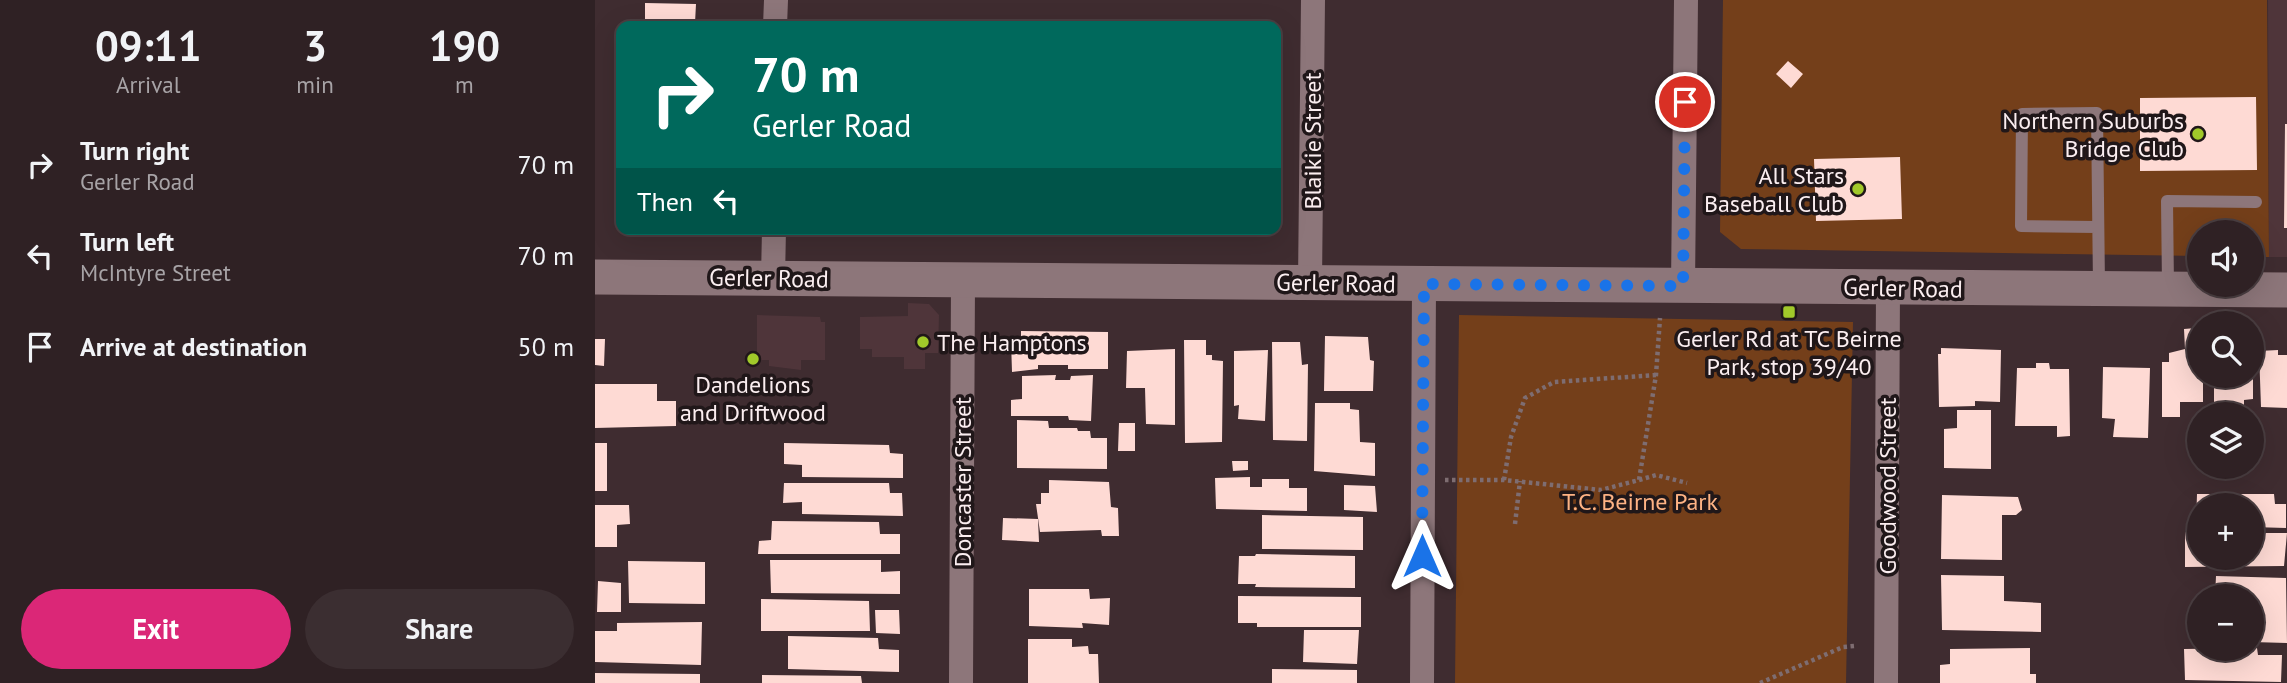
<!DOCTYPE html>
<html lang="en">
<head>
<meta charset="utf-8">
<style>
	:root { --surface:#2f2124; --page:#3b2e31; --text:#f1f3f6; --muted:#a7a3a6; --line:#4a3e41; --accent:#db2777 }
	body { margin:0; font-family:"PT Sans",sans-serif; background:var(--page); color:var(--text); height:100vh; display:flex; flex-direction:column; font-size:26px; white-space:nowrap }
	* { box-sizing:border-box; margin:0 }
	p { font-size:23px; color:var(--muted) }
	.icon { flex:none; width:38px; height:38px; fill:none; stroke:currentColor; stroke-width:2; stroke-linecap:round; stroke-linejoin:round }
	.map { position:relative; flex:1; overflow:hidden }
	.details { display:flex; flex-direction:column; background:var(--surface); width:595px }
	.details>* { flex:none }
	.guide { position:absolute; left:21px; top:21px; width:665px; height:214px; border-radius:14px; box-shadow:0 7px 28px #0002,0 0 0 2px var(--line); background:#00695c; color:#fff; overflow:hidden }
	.buttons { position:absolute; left:1592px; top:220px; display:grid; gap:14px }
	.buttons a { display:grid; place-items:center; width:77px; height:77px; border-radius:50%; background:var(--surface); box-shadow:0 7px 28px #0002,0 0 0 2px var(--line); font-size:35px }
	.pin { position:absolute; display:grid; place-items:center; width:60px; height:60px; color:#fff; margin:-30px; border:4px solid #fff; border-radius:50%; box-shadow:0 2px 7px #0007 }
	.me { position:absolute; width:77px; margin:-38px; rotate:0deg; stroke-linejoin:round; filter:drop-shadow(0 0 5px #0008) }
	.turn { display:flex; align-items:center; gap:24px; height:147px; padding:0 21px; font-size:32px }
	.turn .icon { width:91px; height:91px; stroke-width:2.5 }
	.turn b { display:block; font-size:49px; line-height:60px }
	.then { display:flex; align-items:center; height:66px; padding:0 21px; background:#0003; gap:14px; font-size:26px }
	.eta { display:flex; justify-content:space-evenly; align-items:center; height:119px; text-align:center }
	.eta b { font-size:42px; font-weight:600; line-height:49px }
	.cta { display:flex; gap:14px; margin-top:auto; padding:14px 21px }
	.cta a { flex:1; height:80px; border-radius:42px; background:var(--accent); color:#fff; font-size:28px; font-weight:600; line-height:80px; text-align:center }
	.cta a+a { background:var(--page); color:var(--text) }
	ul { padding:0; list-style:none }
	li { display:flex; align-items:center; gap:21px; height:91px; padding:0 21px }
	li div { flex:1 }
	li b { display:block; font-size:26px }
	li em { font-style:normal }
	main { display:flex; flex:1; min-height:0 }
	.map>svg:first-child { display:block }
	.built { fill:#4f353a }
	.green { fill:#743f1a }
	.building { fill:#fedad4 }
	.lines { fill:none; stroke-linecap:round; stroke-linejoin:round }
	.path { stroke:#7e6d71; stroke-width:4.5; stroke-dasharray:3.5 3.5; stroke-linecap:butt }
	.lane { stroke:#8d767a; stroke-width:12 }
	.street { stroke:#8d767a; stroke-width:24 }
	.secondary { stroke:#8d767a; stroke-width:35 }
	.route { stroke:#1a73e8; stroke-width:12; stroke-dasharray:0 21.6 }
	.poi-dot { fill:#a1c92a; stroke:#201719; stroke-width:2.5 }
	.labels { text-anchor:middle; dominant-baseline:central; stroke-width:7; stroke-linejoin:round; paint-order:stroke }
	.poi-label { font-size:24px; fill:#fbeef0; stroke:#201719; text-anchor:end }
	.street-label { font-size:24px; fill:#fbeef0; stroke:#201719 }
	.park-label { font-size:24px; fill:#feb384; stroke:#201719 }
</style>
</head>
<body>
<main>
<section class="details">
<div class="eta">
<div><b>09:11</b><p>Arrival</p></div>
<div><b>3</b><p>min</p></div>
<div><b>190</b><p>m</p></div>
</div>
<ul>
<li><svg class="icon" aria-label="right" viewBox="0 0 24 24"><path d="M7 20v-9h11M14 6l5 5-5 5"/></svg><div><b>Turn right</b><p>Gerler Road</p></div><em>70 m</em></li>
<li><svg class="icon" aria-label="left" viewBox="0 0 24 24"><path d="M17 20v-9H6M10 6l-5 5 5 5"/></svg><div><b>Turn left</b><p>McIntyre Street</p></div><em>70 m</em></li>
<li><svg class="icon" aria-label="arrive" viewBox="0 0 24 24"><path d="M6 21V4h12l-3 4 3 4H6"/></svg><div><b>Arrive at destination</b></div><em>50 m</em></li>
</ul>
<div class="cta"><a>Exit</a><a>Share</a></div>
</section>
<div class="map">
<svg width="1692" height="683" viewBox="0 0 1692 683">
	<rect width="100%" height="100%" fill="#3f2c30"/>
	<!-- built -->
	<path class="built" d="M1673,0H1692V257H1674Z
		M313,303L334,304L344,315L343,353H330V369H309V357H277V349H265V317L313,316Z
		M162,315L225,317L226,322H230V360H206V370L174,366V360H162Z"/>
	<!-- green -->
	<path class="green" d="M1128,0H1672L1674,257H1657V233H1605V256L1146,249L1125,232Z
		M864,315L1258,322L1251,683H860Z"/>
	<!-- building -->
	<path class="building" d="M50,3L101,4L100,23H120V26H50Z
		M1193,61L1208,74L1196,88L1181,74Z
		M1661,97L1662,170L1545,171V98Z
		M1690,124H1692V228H1689Z
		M1305,157L1307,219L1221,221L1219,159Z
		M1601,328L1605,376H1608V402H1585V417H1567V362H1574V353L1590,349L1589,329Z
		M426,331L513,332V369H473V365H443V369L417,372L416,341L426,342Z
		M730,336L773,337L775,360L779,361L778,391H729Z
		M0,339H10L9,366L0,365Z
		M589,340H611V355H617V360L628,361L627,442L590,443Z
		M677,342H705L707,365L713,364L712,441L678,440Z
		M1346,348L1406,350L1405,402L1380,401V406L1344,407L1343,354H1346Z
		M580,349V425L551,424L550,388H531L532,351Z
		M673,350L670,421L643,419L644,405L639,406V351Z
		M1683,350V355H1692V408L1666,407L1664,351Z
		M1441,363H1454L1455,369H1474L1475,436L1462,437V426H1420L1422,368H1441Z
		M1508,367L1555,368L1553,438L1518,437L1520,419L1507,418Z
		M461,375L460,380H475L476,376L498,375L496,421L474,420L473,416H416V400L427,399V376Z
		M1619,376H1658V399L1649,400V415H1619Z
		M0,384H62V401H81V426L0,428Z
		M720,403H755V409L764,410L765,442L780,443V476L719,471Z
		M1362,410H1396V469L1349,468V429L1362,428Z
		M422,420L453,421L454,428H482L483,431H495L496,438H512V469L422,468Z
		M524,423H540V451H523Z
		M0,443H12V491H0Z
		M189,443L294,445L295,453L308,454V478L207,477V465L189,464Z
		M637,461H653V470L638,471Z
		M655,477V487H667V479H694V488H712V511L621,509L620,478Z
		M454,480L514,482L516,507L523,508L524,536H507L506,530L445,532L441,504H446V493H454Z
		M189,483H294L295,493H307L308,516L207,514V502L188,503Z
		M749,485L780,486L782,512L749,510Z
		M1602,494H1679L1680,504H1691V528L1657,527V506H1605V526H1601Z
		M1347,495L1423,497L1427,510L1421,515H1407V560L1346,559Z
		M0,505H34L35,524L22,525V547H0Z
		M667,515L768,517V550L667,549Z
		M408,518L443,519L444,542L407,540Z
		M177,521L284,522L285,534H305V554H163L164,541L176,540Z
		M1590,532H1605V558H1657V533H1692L1689,566L1590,567Z
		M661,554L760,556V588L660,587L661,584H643L644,556H660Z
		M175,560H286V572L305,571V594L176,593Z
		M33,561L110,562V604L34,603Z
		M1346,575L1409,576V601L1446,603V632L1347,630Z
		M1621,576L1691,578L1692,643L1657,642V597H1620Z
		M3,581L26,583V612H2Z
		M434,589H494L495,599L515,598L514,625L487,623L488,628L434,626Z
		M643,596L766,597V627H662V623H643Z
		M166,599L274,601L275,631H166Z
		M280,610H304L305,634L281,633Z
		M107,622L106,665L0,662V631H22V623Z
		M709,630H764L762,664L708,662Z
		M193,636L283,638L284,649L304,650V672L193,669Z
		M433,639H477V647L493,646L494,654H503L504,683H433Z
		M1435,648V674H1441V683H1345V665L1355,664V649Z
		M1657,648H1662L1663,655H1687L1686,682L1590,680L1589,649Z
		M677,669L762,670V683H677Z
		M0,673L105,674V683H0Z
		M167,675L266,676L267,683H167Z"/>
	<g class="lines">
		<!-- path -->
		<path class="path" d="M850,480H909L1006,490L1044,480L1061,375L1065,318
			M909,480L916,437L930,398L959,382L1061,375
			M1044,480L1061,475L1092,483
			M920,524L925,481
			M1165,683L1248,647L1259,646"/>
		<!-- lane -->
		<path class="lane" d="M1502,227L1426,226L1427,114L1502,113L1504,286
			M1573,286L1572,201L1661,202"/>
		<!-- street -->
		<path class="street" d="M180,26L181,0
			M178,278L179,229
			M715,282L718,0
			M1088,286L1091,0
			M366,683L368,281
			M827,683L829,284
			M1291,683L1293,288"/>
		<!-- secondary -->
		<path class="secondary" d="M0,277L1692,290"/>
	</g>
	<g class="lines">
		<!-- route -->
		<path class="route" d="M827,556L829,284L1088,286L1090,102"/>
	</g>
	<!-- markers -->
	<g class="poi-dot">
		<circle cx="1603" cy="134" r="7"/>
		<circle cx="1263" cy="189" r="7"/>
		<rect x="1187" y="305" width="14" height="14" rx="3.5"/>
		<circle cx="328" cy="342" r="7"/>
		<circle cx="158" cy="359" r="7"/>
	</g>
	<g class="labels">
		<!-- poi labels -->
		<g class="poi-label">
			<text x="1589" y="120">Northern Suburbs<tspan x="1589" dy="28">Bridge Club</tspan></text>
			<text x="1249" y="175">All Stars<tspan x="1249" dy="28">Baseball Club</tspan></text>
			<text x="1194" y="338" text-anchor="middle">Gerler Rd at TC Beirne<tspan x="1194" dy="28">Park, stop 39/40</tspan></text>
			<text x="342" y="342" text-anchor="start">The Hamptons</text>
			<text x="158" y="384" text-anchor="middle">Dandelions<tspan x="158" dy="28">and Driftwood</tspan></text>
		</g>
		<!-- street labels -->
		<g class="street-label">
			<text transform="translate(717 141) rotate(-90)">Blaikie Street</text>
			<text transform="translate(174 278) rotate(1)">Gerler Road</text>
			<text transform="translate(741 283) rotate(1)">Gerler Road</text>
			<text transform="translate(1308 288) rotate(1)">Gerler Road</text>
			<text transform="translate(367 482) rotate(-90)">Doncaster Street</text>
			<text transform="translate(1292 486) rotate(-90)">Goodwood Street</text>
		</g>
		<!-- park labels -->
		<g class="park-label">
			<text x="1045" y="501">T.C. Beirne Park</text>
		</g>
	</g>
</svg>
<div class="buttons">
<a><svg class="icon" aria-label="sound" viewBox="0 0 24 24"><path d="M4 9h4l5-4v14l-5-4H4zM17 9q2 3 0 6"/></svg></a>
<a><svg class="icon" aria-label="search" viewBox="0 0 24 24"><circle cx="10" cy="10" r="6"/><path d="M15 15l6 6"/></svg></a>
<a><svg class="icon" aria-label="layers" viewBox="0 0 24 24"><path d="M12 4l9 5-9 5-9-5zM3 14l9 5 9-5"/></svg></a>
<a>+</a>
<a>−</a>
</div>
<div class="pin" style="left:1090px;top:102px;background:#d93025"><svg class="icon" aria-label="arrive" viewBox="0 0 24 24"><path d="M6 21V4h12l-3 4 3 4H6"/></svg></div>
<svg class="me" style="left:827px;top:556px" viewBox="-20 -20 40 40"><path d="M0-17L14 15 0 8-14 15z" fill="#1a73e8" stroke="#fff" stroke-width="4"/></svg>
<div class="guide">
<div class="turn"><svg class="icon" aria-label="right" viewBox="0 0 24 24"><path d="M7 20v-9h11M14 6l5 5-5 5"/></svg><div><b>70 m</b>Gerler Road</div></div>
<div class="then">Then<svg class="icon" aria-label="left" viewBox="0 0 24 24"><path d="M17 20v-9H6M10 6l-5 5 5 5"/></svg></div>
</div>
</div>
</main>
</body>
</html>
